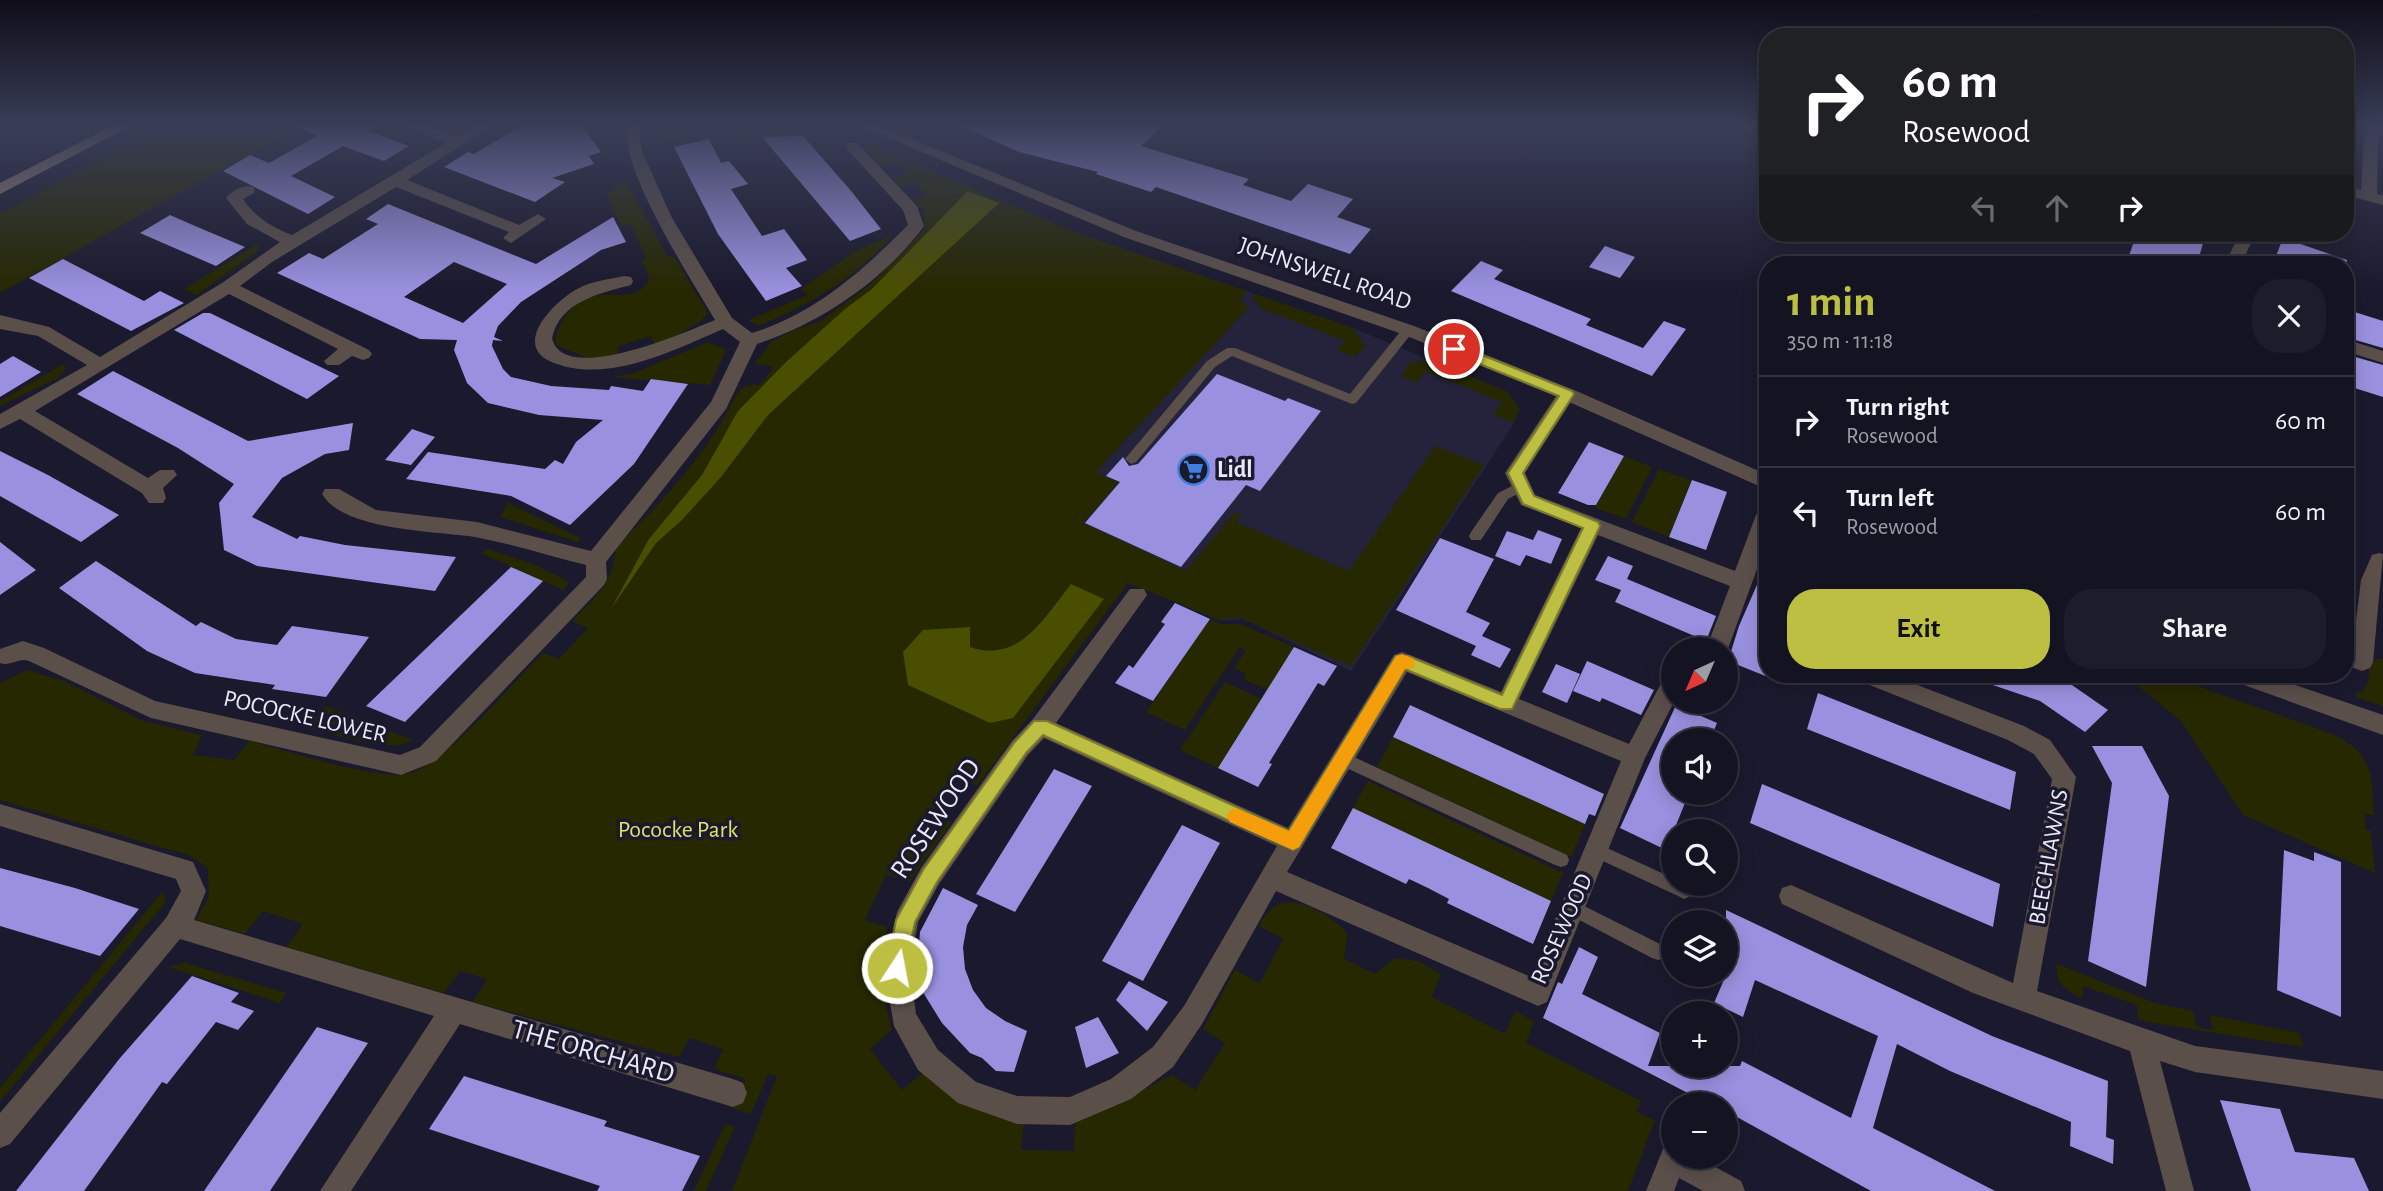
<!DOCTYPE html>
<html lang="en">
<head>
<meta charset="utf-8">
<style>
	:root { --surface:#141322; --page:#1d1c2a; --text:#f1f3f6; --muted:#9d9ea5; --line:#333240; --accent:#bdbf43 }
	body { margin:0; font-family:"Alegreya Sans",sans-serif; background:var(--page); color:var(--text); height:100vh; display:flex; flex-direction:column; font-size:26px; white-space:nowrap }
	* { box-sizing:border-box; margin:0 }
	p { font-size:23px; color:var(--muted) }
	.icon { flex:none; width:38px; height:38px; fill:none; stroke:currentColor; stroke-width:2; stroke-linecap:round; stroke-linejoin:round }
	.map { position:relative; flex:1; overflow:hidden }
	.sheet { position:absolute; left:1759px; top:256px; width:595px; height:427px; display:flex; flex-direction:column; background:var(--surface); border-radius:28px; box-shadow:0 4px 18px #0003,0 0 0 2px var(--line) }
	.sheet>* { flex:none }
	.banner { position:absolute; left:1759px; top:28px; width:595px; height:214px; border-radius:28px; box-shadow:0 4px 18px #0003,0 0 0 2px var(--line); background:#202124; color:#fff; overflow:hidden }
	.needle { width:46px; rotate:224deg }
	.tools { position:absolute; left:1661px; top:637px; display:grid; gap:14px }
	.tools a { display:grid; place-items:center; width:77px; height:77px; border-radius:50%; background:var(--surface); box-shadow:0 4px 18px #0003,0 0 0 2px var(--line); font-size:35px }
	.pin { position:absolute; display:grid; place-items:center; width:60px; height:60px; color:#fff; margin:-30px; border:4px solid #fff; border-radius:50%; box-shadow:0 2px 7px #0007 }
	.me { position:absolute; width:77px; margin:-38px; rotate:11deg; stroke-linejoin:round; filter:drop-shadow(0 0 5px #0008) }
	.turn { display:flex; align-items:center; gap:24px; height:147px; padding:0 28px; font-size:32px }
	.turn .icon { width:91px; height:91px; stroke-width:2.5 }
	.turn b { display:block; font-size:49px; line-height:60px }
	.lanes { display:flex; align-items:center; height:66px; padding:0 28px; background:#0003; justify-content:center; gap:35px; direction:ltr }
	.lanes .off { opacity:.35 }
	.round { display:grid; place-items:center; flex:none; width:74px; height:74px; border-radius:28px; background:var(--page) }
	.head { display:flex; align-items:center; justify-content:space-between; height:119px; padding:0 28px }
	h1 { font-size:42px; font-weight:700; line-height:52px; color:var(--accent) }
	.cta { display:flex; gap:14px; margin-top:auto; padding:14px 28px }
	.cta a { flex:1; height:80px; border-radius:28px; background:var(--accent); color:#111; font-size:28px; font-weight:700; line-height:80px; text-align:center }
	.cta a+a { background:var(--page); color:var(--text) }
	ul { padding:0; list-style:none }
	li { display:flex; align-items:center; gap:21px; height:91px; padding:0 28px; border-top:2px solid var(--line) }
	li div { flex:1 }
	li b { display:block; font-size:26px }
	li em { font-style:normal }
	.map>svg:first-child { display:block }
	.built { fill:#25233c }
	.green { fill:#262800 }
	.forest { fill:#4a4e00 }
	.building { fill:#9991df; fill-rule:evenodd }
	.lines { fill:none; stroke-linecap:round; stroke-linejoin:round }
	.service { fill:#5b4f4a; fill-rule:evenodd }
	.minor { fill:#5b4f4a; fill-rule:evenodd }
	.tertiary { fill:#5b4f4a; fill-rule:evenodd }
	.primary { fill:#9a8378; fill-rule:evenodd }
	.route { fill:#bdbf43; stroke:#7b7c2c; stroke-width:2 }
	.slow { fill:#f59e0b }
	.labels { text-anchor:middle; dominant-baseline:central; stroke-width:7; stroke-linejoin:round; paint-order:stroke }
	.street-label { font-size:24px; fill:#e9e8f6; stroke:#1b192d }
	.poi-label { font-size:24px; font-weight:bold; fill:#e9e8f6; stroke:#1b192d; text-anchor:start }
	.park-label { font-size:24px; fill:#d9e26a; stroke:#1b192d }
	.near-street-label { font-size:28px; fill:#e9e8f6; stroke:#1b192d }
</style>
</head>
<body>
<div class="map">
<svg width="2383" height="1191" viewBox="0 0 2383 1191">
	<rect width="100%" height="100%" fill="#1b192d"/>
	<!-- built -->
	<path class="built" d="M1247,291L1353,328L1508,392L1519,409L1514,423L1487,465L1351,671L1243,619L1220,621L1010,527Z"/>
	<!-- green -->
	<path class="green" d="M169,124H304L0,293V213Z
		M674,124H819L767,137L703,133L653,144L660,129Z
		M872,145L1074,232L1247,291L1240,299L1249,307L1096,472L1119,483L1083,523L1186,571L1235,512L1241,515L1236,522L1349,571L1435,446L1484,465L1351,666L1238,617L1220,620L1128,583L977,786L958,777L933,813L952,822L910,881L886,875L865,920L888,927C881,967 881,991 892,1030L870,1049L902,1090L925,1071L1024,1122L1021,1150L1074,1151L1075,1123L1172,1075L1195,1090L1225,1043L1203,1029L1235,970L1260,983L1283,939L1259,926C1264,918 1268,910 1277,905C1299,896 1335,917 1347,934L1344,959L1375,974L1395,958L1418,961L1441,974L1432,997L1505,1034L1515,1011L1534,1021L1526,1043L1641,1101L1637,1112L1655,1120L1628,1191H732L777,1076L768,1074L751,1114L733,1108L746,1079L714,1069L723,1049L690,1038L679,1057L473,1002L487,979L460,971L444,993L286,947L303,924L263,911L245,934L196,920L209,897L208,868L191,856L0,800V683L27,670L64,681L143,721L202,735L193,755L234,760L249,741C284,750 376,780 407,774C442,767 515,681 543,653L559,659L588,628L572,621C597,595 613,585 616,547C661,503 703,459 732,403C740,388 743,384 760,385L774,367L754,364L771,342L791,331L819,322L871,284L925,229L924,211L915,201L926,195L913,182L899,187L895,177L910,172L896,162L882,166L864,148Z
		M626,180L667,256L674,257L708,313L700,322L656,347L651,336L619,346L617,355L590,359L556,345C554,327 571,304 589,297C609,289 637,305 649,279L645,265L641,263L646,258L631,224L621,226L607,193Z
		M893,235C857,277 809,306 758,326L748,320L808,295L801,289L855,251Z
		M259,243L258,251L197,295L184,289Z
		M1255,294L1353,328L1365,346L1355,357L1337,350L1346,341L1262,309L1252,298Z
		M708,342L726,350L710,385L611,377L634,373Z
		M1432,361L1508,392L1519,409L1514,423L1494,415L1502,402L1425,371L1416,383L1401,376L1411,362Z
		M65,363L64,372L56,379L0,406V401Z
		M1624,456L1652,467L1626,519L1595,508Z
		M1659,469L1691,480L1669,537L1632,522Z
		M508,503L582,539L577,542L500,517Z
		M488,549L536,565L570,582L563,590L481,553Z
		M1210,619L1221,624H1240L1294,647L1268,690L1243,679L1246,674L1234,668L1246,650L1240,647L1185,730L1146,712Z
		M2377,659H2383V706L2356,697V692L2362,693L2370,678L2368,674L2372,663Z
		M2123,674H2164L2332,734C2374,754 2372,774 2374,816L2365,813L2366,829L2371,831L2375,873L2243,815L2181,721Z
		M1225,682L1262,699L1218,768L1180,750Z
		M325,706L413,740C392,755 334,734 307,728Z
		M1393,737L1585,824L1571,857L1377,767Z
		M1368,781L1563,873L1551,901L1353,808Z
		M162,892L166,899L164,904L0,1102V1088Z
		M185,963L286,993L280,1003L168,967Z
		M2057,964L2155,1003L2193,1011L2197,1027L2213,1030L2209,1015L2299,1033L2304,1047L2147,1022L2138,1018L2137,1005L2083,986L2082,999C2067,990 2054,984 2057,964Z
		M725,1124L735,1127L706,1191H694Z"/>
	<!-- forest -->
	<path class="forest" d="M968,191L999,203L768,415L721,477L682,520L656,543L611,609L649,539L702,475L738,411L786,362L845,309L872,289Z
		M1071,584L1104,599L1013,718L990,723L908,685L903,652L923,630L970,627V647C1019,664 1044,618 1071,584Z"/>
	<!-- building -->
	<path class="building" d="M292,124H381L369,131L409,146L384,161L343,146L291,176L335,197L308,214L223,171L250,155L269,163L317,136Z
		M524,124H580L601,152L589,156L594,164L552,178L565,182L535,202L444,167L468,152L474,154Z
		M957,124H1165L1141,146L1249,179L1243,185L1291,201L1308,184L1353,199L1337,217L1371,229L1350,254L1156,187L1151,192L1096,174L1098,172L1019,152Z
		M803,136L852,192L881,229L850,241L762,137Z
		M709,139L721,163L729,161L748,184L731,189L762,236L784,229L807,260L786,268L802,286L766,301L718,234L674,147Z
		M388,204L536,264L613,217L626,242L601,250L521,302L498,326L494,337L503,341L493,340L492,346L503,369L511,377L551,386L609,390L611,386L643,391L651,379L688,384L634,464L570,525L511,496L406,479L428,452L545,469L555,460L563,464L576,442L603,420L539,415L488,403L467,383L454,350L457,340L420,339L277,273L309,253L323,259L378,224L366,219ZM454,262L507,284L463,323L404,297Z
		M170,215L195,226L245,247L216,266L140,233Z
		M2137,233H2206L2197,264H2126Z
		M2283,238L2347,260L2346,264H2273Z
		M1605,246L1635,257L1620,278L1589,267Z
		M63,259L144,301L160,291L184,303L131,331L29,278Z
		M1481,261L1503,270L1494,279L1591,319L1586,325L1643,348L1664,321L1686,329L1652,376L1451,291Z
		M2345,309L2383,321V348L2345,337Z
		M203,313H210L339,376L307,399L174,330Z
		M2345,354L2383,365V397L2345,385Z
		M13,356L41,372L0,397V364Z
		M113,371L248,441L353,423L349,450L325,454L282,478L252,517L297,539L300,536L345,545L456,557L435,591L257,566L224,550L219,503L234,484L178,448L77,394Z
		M1217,374L1285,401L1288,398L1321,411L1260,491L1246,485L1181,567L1085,523L1120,482L1106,476L1123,457L1129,466L1138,464Z
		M412,429L435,437L411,465L385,460Z
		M1589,442L1624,456L1596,505H1588L1558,493Z
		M0,451L48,475L119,515L81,542L0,496Z
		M1692,480L1727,492L1706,550L1669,537Z
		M1538,530L1562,539L1551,564L1526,555L1520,566L1495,556L1507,531L1533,540Z
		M1440,538L1494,559L1466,612L1490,623L1482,636L1511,649L1500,668L1471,655L1476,646L1396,610Z
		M0,542L36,570L0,595Z
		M1608,556L1633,566L1627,579L1716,616L1706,641L1615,602L1621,590L1595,580Z
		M96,561L196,626L201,622L236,639L277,645L292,626L369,637L326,697L272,689L275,685L195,673L147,651L59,588Z
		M1766,564H1768V677L1728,661L1739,626Z
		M511,567L543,581L405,722L366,706Z
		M1175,603L1210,619L1153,701L1115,683L1129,665L1133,668L1165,624L1161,622Z
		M1294,647L1337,666L1324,686L1318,683L1269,763L1272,764L1258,787L1218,768Z
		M1587,661L1654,690L1641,715L1602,698L1600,702L1573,691Z
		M1556,664L1580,674L1567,703L1542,692Z
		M1973,674H2056L2108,710L2085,732L2040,701L1972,678Z
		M1818,693L2016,772L2010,810L1807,729Z
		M1410,705L1604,794L1595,816L1589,814L1585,824L1393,737Z
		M1676,705L1717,723L1710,740H1673V793H1689L1666,850L1620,828Z
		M2092,746H2142L2169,796L2146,987L2088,961L2112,783Z
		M1054,769L1092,786L1015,912L976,894Z
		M1762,784L2000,884L1993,927L1750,823Z
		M1353,808L1551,901L1533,944L1447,903L1449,899L1428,888L1409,879L1406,884L1331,848Z
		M1182,825L1220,843L1143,981L1102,961Z
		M2284,850L2314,861V852L2341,862V1017L2277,990Z
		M0,868L75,888L139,909L100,956L0,926Z
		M943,888L978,905L967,925L963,947L965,969L973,990L986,1008L1005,1021L1027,1031L1014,1072L996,1071L982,1058L970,1053L942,1023L924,994L917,967L920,932Z
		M1726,910L1992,1036L2108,1081L2106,1137L2114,1140L2113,1164L2070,1146L2071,1122L1950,1071L1897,1044L1873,1128L1995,1191H1871L1726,1111V1104H1709L1543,1018L1558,982L1562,984L1579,947L1598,957L1582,994L1660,1033L1648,1066H1740L1742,1061L1851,1118L1878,1036L1755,980L1743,1017L1714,1003L1726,975Z
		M192,976L239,993L231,1002L254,1011L238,1030L216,1022L167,1084L162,1082L84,1191H16L120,1058Z
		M1129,981L1168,1002L1147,1031L1116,1000Z
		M1098,1017L1119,1053L1086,1068L1075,1027Z
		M317,1027L368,1043L270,1191H204Z
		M464,1076L607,1121L604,1126L700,1156L682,1191H597L600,1186L429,1129Z
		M2220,1100L2280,1109L2295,1152L2354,1158L2369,1191H2251Z"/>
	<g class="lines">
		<!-- service -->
		<path class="service" d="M1408,326L1412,327V333L1356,403L1352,404L1232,356L1215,367L1136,462L1131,464L1125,459L1207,361L1227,348H1235L1350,394L1404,327Z
			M1522,481L1527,483L1529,486L1527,489L1508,499L1481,540H1471L1469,536L1471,532L1498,493Z
			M1343,752L1567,855L1569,860L1567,865L1561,867L1555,865L1338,764L1335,759L1338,754Z
			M1596,843L1673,878V884L1690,886L1692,891L1690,896L1684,899L1678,896L1590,855L1588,850L1590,845Z
			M1572,900L1664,946L1667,952L1664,958L1658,960L1652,958L1566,913L1564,908L1566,903Z"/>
		<!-- minor -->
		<path class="minor" d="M403,124H423L457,136L478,124H495L407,180L519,225L538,214L546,219L511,243L503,238L509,232L396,187L272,262L240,286L369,350L372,354L369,358L363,360L352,356L339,365H327L324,361L338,349L229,294L35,411L148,478L160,470H174L177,475L163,488L166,498L163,503H149L142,493L20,419L0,429V414L87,365L38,336L0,329V315L49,327L100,357L222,283L280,242L247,224L226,198C232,190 244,184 254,187V193L243,199C255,217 272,227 292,235L446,143Z
			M630,124H640L642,127L640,137L642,151L671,216L732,318L752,333C816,313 862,271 908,225L903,210L847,149V143H857L917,206L924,226C883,281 821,323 757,344L726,409L606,562L607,579L604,585L436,761L401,775L151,718L29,661C19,657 10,667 0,663V649L23,641L44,648L155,701L400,755L420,747L586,577V565C549,556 512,544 475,537C437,531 343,531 322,494L325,489H339L376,510L477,522L591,551L711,402L740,342L723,329C674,350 609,384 554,363C509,346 555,300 579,288C593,281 609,279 625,276L631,277L633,281L631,285C601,293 560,301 552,338C563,387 688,331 715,320C695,285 611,157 630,124Z
			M1738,124L1768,125V134L1740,127Z
			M2369,125H2383V135L2378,134L2377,194L2383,195V205L2345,195V185L2361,190L2364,138L2362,129Z
			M2240,233H2256L2241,264H2225Z
			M2345,339L2383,351V363L2345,351Z
			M1567,388L1576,394L1525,473L1535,495L1735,571L1756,515L1759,510L1766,508L1768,539L1726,654V649H1706L1730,586L1598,535L1519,699L1629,744L1665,676L1673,673L1674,702L1645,758L1547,1002L1538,1006L1529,1002L1276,891L1202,1024L1173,1067L1131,1099L1070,1125L1017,1124L958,1103L918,1070L894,1026L884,968L897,912L921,868L1012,741L1033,719L1130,589H1144L1147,595L1056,723L1288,828L1394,655L1402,652L1410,655L1501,692L1581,528L1521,505L1505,473L1560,390ZM1407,672L1621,761L1531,977L1287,872ZM1044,738L1277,846L1184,1006L1153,1047L1111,1079L1070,1097L1017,1096L976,1082L938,1050L916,1014L910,968L918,922L939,884L1028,755Z
			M2379,553L2383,554L2373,662L2370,668L2362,671L2354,668L2351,662L2361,580L2372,555Z
			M1854,674H1889L2024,726L2050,740L2076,777L2037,991L2195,1046L2383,1071V1099L2195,1072L2160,1061L2194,1191H2166L2130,1051L1973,993L1782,904L1779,896L1782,888L1791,885L2013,983L2052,779L2034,754L2008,740L1857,680Z
			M0,804L193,862L206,891L194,920L733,1079L743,1083L747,1093L743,1103L733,1107L460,1024L351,1191H320L434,1016L180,939L10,1144L0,1148V1113L166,918L181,891L176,879L0,826Z
			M1673,1145V1157H1697L1741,1181L1745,1191H1703L1679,1178L1674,1191H1646L1663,1149Z"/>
		<!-- tertiary -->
		<path class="tertiary" d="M855,124H875L1136,231L1414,326L1574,390L1768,475V490L1560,398L1402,334L1124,237Z
			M2227,674H2263L2383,715V735L2230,680Z"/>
		<!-- primary -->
		<path class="primary" d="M116,124H134L0,194V183Z"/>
	</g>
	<!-- sky -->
	<linearGradient id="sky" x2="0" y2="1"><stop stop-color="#0f0e19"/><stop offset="0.43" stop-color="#393e57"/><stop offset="1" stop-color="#393e57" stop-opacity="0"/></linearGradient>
	<rect width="2383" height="291" fill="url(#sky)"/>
	<!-- route -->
	<path class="route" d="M1454,344L1572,391L1574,394L1523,473L1534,496L1598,522L1600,526L1512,709H1500L1405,669L1299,847L1293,850L1043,735L1026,753L937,882L915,922L904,974L897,977L890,974L887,968L896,920L923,870L1014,743L1034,721H1047L1289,831L1396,656H1408L1502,695L1583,528L1523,504L1508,473L1559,396L1450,352L1448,349Z"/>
	<!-- slow -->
	<path class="slow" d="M1402,654L1414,659V668L1405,669L1299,847L1293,850L1230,822L1227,816L1230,810L1236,808L1289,831L1396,656Z"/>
	<!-- icons -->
	<defs>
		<symbol id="supermarket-ring" viewBox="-11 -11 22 22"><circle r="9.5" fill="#1b192d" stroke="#3f7fe0" stroke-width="1.5"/><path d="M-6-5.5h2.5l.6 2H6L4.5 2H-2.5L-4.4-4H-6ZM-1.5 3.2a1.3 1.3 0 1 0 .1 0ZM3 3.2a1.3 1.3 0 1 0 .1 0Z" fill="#3f7fe0"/></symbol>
	</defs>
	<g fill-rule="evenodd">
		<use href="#supermarket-ring" x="1176" y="452" width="35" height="35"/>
	</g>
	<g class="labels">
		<!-- street labels -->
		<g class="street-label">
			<text transform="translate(1325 274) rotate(19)">JOHNSWELL ROAD</text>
			<text transform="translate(305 717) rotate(13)">POCOCKE LOWER</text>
			<text transform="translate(2049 857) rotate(-80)">BEECHLAWNS</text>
			<text transform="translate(1562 929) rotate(-66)">ROSEWOOD</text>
		</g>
		<!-- poi labels -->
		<g class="poi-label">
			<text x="1217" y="470">Lidl</text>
		</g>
		<!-- park labels -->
		<g class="park-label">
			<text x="678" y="830">Pococke Park</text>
		</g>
		<!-- near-street labels -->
		<g class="near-street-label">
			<text transform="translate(936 819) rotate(-56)">ROSEWOOD</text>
			<text transform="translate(593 1052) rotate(16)">THE ORCHARD</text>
		</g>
	</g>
</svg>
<div class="tools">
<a><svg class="needle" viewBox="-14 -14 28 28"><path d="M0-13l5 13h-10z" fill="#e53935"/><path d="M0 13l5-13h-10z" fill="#9d9ea5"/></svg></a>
<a><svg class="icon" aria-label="sound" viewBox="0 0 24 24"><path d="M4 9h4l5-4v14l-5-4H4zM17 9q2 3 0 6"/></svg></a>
<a><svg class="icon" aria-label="search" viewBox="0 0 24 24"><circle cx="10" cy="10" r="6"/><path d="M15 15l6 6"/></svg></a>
<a><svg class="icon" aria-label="layers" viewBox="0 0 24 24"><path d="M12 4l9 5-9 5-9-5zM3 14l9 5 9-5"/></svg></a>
<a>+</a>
<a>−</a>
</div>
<div class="pin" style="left:1454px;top:349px;background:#d93025"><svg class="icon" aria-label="arrive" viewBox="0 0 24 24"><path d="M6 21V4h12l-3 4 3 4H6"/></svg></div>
<svg class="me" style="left:897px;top:968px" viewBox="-20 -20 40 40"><circle r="17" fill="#bdbf43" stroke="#fff" stroke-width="3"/><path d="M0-11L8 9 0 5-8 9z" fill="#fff"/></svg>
<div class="banner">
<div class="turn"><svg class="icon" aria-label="right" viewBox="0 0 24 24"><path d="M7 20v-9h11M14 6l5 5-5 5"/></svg><div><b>60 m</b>Rosewood</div></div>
<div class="lanes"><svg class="icon off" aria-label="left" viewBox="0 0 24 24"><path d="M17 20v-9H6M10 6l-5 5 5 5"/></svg><svg class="icon off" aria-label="ahead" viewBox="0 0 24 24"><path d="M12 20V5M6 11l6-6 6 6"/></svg><svg class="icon" aria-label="right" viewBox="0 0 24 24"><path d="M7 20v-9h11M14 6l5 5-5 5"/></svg></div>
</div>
<section class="sheet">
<div class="head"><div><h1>1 min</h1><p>350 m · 11:18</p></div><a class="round"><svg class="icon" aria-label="close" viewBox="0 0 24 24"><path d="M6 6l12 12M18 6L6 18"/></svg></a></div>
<ul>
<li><svg class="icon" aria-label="right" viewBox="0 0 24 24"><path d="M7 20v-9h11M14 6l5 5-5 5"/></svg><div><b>Turn right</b><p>Rosewood</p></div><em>60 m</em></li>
<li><svg class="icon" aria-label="left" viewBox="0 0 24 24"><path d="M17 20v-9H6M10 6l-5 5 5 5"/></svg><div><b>Turn left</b><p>Rosewood</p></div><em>60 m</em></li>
</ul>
<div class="cta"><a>Exit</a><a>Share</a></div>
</section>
</div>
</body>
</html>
